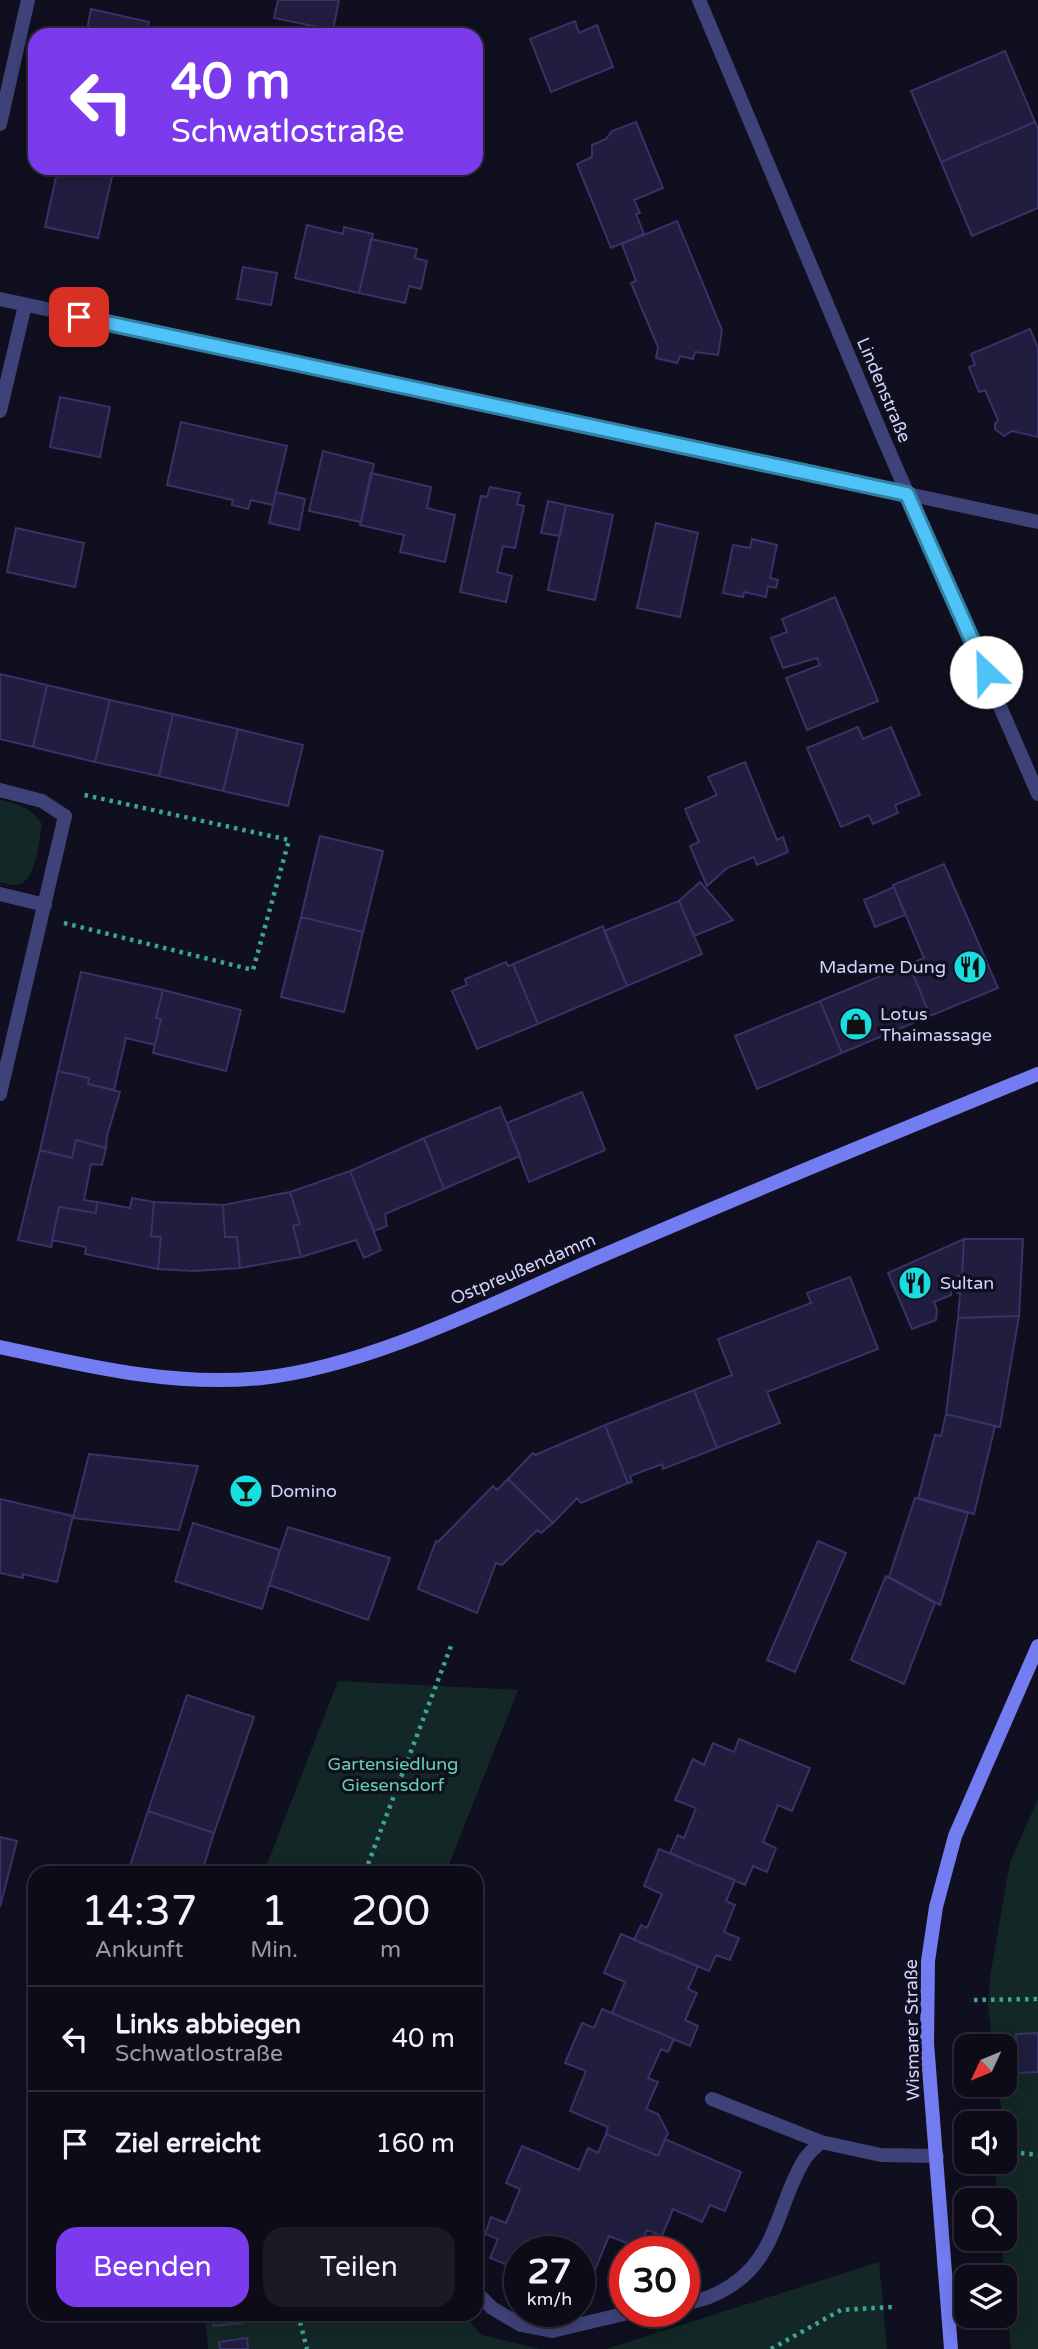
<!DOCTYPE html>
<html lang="de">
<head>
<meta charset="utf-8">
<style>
	:root { --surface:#0c0b17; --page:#1a1924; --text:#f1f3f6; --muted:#9a9ba1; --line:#2c2b36; --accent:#7c3aed }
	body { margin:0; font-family:"Varela Round",sans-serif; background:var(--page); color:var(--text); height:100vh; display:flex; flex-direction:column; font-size:26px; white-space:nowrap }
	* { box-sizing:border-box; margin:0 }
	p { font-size:23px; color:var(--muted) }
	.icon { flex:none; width:38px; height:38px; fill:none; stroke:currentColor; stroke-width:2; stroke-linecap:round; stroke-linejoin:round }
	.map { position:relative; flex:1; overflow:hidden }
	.details { position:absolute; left:28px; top:1866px; width:455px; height:455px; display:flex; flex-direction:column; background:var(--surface); border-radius:21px; box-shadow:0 4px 18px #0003,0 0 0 2px var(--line) }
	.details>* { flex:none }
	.guide { position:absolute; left:28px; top:28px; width:455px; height:147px; border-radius:21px; box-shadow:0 4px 18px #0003,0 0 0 2px var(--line); background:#7c3aed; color:#fff; overflow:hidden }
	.needle { width:46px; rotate:226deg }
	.controls { position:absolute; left:954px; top:2034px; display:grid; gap:14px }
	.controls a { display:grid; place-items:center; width:63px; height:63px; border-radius:14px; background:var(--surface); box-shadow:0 4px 18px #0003,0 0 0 2px var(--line); font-size:35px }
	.speed { position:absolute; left:504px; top:2236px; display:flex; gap:14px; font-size:35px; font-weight:700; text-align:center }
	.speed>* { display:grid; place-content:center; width:91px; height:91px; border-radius:50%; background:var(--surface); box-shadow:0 4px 18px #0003,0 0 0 2px var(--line); line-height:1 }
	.speed small { font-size:18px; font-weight:400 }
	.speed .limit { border:10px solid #d22; background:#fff; color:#111 }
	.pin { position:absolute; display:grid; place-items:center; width:60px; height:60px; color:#fff; margin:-30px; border-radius:14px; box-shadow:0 4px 10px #0006 }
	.me { position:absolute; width:77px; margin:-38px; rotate:336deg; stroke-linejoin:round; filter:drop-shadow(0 0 5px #0008) }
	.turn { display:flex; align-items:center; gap:24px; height:147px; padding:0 28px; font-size:32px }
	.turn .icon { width:91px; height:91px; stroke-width:2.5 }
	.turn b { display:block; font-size:49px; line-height:60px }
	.eta { display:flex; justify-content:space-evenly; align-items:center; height:119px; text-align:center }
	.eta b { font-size:42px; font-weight:600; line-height:49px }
	.primary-button { display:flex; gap:14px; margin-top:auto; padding:14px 28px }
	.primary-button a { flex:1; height:80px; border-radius:21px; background:var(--accent); color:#fff; font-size:28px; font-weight:600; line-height:80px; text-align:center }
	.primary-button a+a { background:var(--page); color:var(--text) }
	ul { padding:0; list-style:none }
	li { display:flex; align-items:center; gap:21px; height:105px; padding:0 28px; border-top:2px solid var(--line) }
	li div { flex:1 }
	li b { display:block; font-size:26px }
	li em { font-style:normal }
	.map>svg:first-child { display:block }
	.green { fill:#132826 }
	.building { fill:#211d3e; stroke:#373267; stroke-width:2 }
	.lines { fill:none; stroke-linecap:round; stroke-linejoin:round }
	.path { stroke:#3ba595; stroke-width:4.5; stroke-dasharray:3.5 5; stroke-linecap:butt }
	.lane { stroke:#3f4279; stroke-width:14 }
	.street { stroke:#3f4279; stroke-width:14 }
	.secondary { stroke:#737cf0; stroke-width:14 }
	.route-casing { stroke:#337fa1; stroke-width:18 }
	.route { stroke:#4fc3f7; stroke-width:12 }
	.labels { text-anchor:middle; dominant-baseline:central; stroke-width:7; stroke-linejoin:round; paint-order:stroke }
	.street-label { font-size:18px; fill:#d3d2fa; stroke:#100f1f }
	.poi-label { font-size:18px; fill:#d3d2fa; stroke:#100f1f; text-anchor:start }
	.park-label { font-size:18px; fill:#66d2ad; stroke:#100f1f }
</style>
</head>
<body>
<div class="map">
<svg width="1038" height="2349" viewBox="0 0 1038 2349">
	<rect width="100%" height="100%" fill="#100f1f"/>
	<!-- green -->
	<path class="green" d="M0,800C19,804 31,807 42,824C39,840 36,883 17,885C12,886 5,883 0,882Z
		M338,1681L518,1690L446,1872H264Z
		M1038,1799V2349H1011L1001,2238H1004V2200H998L994,2161H1004V2123H991L990,2118L1002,2116L998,2084H1004V2046H993L988,2005L990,1977L1010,1862Z
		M879,2262L887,2349H606Z
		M205,2314H463L482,2335L540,2349H208Z"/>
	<!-- building -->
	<path class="building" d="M278,0H339L333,30L274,18Z
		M91,9L149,22L146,35H86Z
		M575,21L579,33L597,25L613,67L551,92L530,39Z
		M1005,51L1035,122L941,162L911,91Z
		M636,122L663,188L634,200L640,213L636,214L644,234L611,248L577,164L592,157V145L606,139L612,131Z
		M1035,122L1038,129V208L972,236L941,162Z
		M58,168H114L98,238L45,227Z
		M677,221L722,330L718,355L695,352L693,359L680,356L677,363L656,358L658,347L631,283L636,281L622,244Z
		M307,225L343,234L344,227L373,234L359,293L295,278Z
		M371,239L417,249L415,258L427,261L421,289L409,286L405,303L359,293Z
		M243,267L277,273L271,305L237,299Z
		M1030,329L1038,348V437L1012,431L1004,436L995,429V424L998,420L985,390L979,392L969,367L975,365L971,354Z
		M60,397L110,407L100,457L50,447Z
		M181,422L287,446L273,505L251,500L248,509L232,505L233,500L167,485Z
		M323,451L374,464L361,522L309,511Z
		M371,473L431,487L427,508L455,515L445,562L400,552L404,535L360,525Z
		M490,487L520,493L517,504L524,506L515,548L503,546L497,572L512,576L506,602L460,592L481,496L487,497Z
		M276,492L305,499L299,530L269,523Z
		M548,501L566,505L560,536L541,533Z
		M566,505L613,515L595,600L548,590Z
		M656,523L698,533L680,617L637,608Z
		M16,528L84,543L75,587L7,572Z
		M752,539L777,545L770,578L778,580L776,588L768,586L766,597L744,592L743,597L723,593L733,545L750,548Z
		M835,597L878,701L807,730L786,678L820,665L817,658L783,668L771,638L787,632L782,619Z
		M0,674L47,685L33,747L0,739Z
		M47,685L110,700L95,762L33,747Z
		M110,700L173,714L159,776L95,762Z
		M173,714L238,729L223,791L159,776Z
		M858,727L863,739L891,727L920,795L895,805L898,813L873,824L869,815L841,827L807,748Z
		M238,729L303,745L288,806L223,791Z
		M745,762L777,840L783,837L788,852L757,865L754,857L727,868L707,886L690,846L699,842L685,809L717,795L708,777Z
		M320,836L383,851L363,932L301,917Z
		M944,864L998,988L930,1016L909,964L924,958L893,885Z
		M700,882L733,920L694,936L679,901Z
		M894,887L905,915L875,927L864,900Z
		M679,901L702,954L627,986L604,931Z
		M301,917L363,932L344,1012L281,997Z
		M603,926L627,986L538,1024L513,964Z
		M506,962L508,966L513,964L538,1024L477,1049L452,991L467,985L465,979Z
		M909,964L930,1016L842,1053L820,1001Z
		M81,972L163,990L156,1018L161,1019L155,1045L126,1038L114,1090L88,1084L89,1078L58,1071Z
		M163,990L241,1010L226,1071L153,1053L161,1019L156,1018Z
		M820,1001L842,1053L757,1089L735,1036Z
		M58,1071L89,1078L88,1084L120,1092L107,1136L106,1148L76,1140L72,1158L40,1150Z
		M582,1092L605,1150L529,1182L507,1123Z
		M500,1107L520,1156L444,1189L424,1138Z
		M424,1138L444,1189L385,1214L387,1226L374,1231L350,1171Z
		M76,1140L106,1148L102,1165L91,1164L84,1200L97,1202L96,1213L59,1207L51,1247L18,1240L40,1150L72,1158Z
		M350,1171L381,1250L364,1258L356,1240L301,1257L293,1226L300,1224L290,1192Z
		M290,1192L300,1224L293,1226L301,1257L240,1268L237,1237H225L223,1205Z
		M132,1198L154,1202L151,1236L161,1237L158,1269L85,1254L86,1247L52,1240L59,1207L96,1213L97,1202L130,1208Z
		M154,1202L223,1205L225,1237H237L240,1268L194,1271L158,1269L161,1237L151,1236Z
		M964,1239H1023L1019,1316L958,1318L960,1293H957V1283L958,1276H962Z
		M964,1239L962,1276H958L957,1283L952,1286L951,1295L934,1302L937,1310L936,1320L912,1329L888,1273Z
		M850,1277L878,1349L767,1392L780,1423L717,1448L694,1390L732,1375L718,1339L811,1303L807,1293Z
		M1019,1316L1000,1427L946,1414L958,1318Z
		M694,1390L717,1448L663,1469L662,1464L630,1476L632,1482L628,1483L605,1425Z
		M946,1414L995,1426L974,1514L918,1498L935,1435L941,1436Z
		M605,1425L628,1483L581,1503L577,1498L553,1523L508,1479L533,1453L535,1455Z
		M89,1454L198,1466L179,1530L73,1518Z
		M508,1479L553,1523L541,1533L537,1530L502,1565L496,1563L477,1613L418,1589L436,1541L438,1542L493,1486L497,1490Z
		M915,1498L968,1513L940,1605L889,1577Z
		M0,1499L73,1516L57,1582L23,1574V1578L0,1573Z
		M193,1523L280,1550L262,1609L175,1581Z
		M288,1527L390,1558L368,1620L269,1585Z
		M818,1541L846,1553L795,1672L767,1660Z
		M886,1576L935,1603L904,1684L851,1660Z
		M187,1695L254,1717L214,1833L148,1811Z
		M739,1739L810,1768L792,1811L778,1805L763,1842L776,1848L767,1872L753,1866L745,1885L670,1853L678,1835L684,1838L696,1808L675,1800L693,1759L704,1765L713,1743L734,1752Z
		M148,1811L214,1833L202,1872H128Z
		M0,1837L17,1841L0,1907Z
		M659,1849L735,1880L726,1901L735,1905L724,1932L739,1938L730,1960L716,1955L709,1971L634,1940L641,1925L647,1928L662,1894L644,1886Z
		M621,1934L698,1966L688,1989L697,1993L685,2020L698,2026L690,2046L612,2013L625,1982L604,1973Z
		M602,2009L674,2039L668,2052L661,2049L648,2078L658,2082L646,2109L658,2114L668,2133L658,2156L606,2134L608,2127L570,2111L586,2071L565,2063L582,2023L594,2028Z
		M1038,2033V2072L1018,2073L1016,2034Z
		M606,2134L658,2156L665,2139L741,2172L725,2211L710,2205L702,2222L673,2209L662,2236L647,2230L639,2248L609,2236L589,2284L579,2281V2252H520V2270L490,2258L498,2239L485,2234L491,2217L506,2223L520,2189L506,2183L522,2146L579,2170L588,2148L598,2153Z
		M212,2314H240L241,2323L214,2326Z
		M247,2338L248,2349H220L219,2342Z"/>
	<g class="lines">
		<!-- path -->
		<path class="path" d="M64,923L253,970L289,840L80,794
			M365,1872L451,1646
			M974,2000L1038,1999
			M1004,2151L1038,2155
			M298,2314L307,2349
			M771,2349L841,2310L894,2307"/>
		<!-- lane -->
		<path class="lane" d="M0,411L25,305
			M712,2099L821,2142
			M476,2292L492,2308L521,2325L552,2331L632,2312
			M684,2303C718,2299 750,2278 766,2247C781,2220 787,2188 803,2162C807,2154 815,2148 821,2142L881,2155L937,2156"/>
		<!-- street -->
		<path class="street" d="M699,0L882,435L1038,794
			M0,124L28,0
			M0,299L1038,522
			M0,790L42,801L65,816L0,1094
			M0,894L45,905"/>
		<!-- secondary -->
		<path class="secondary" d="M0,1347C87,1366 173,1387 262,1378C372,1366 497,1301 599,1257C745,1194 891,1134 1038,1074
			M951,2349L927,2043L928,1961L936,1907L955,1836L1038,1646"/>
	</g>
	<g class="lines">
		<defs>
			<path id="route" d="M79,317L907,494L986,672"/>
		</defs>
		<!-- route casing -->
		<use href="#route" class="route-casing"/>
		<!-- route -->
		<use href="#route" class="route"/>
	</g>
	<!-- icons -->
	<defs>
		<symbol id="restaurant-disc" viewBox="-11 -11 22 22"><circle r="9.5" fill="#18dee0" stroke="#100f1f"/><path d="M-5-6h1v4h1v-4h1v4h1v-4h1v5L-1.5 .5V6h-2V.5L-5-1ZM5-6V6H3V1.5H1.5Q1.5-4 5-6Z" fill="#111"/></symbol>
		<symbol id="shop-disc" viewBox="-11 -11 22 22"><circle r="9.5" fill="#18dee0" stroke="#100f1f"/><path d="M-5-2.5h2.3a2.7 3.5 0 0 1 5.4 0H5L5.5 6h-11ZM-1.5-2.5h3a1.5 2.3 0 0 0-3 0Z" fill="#111"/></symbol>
		<symbol id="bar-disc" viewBox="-11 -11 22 22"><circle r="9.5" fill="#18dee0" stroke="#100f1f"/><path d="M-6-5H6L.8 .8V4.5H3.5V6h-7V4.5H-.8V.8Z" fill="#111"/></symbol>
	</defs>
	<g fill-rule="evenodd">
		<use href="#restaurant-disc" x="951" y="948" width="38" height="38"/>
		<use href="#shop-disc" x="837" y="1005" width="38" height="38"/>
		<use href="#restaurant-disc" x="896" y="1264" width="38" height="38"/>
		<use href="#bar-disc" x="227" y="1472" width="38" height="38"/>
	</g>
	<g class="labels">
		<!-- street labels -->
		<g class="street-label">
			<text transform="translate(884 390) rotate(67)">Lindenstraße</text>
			<text transform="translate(523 1269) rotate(-23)">Ostpreußendamm</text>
			<text transform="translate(912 2030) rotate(-91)">Wismarer Straße</text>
		</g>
		<!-- poi labels -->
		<g class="poi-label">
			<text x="946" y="967" text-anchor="end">Madame Dung</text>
			<text x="880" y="1014">Lotus<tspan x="880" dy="21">Thaimassage</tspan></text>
			<text x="940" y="1283">Sultan</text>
			<text x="270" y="1491">Domino</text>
		</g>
		<!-- park labels -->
		<g class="park-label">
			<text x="393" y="1764">Gartensiedlung<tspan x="393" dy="21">Giesensdorf</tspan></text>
		</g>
	</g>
</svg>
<div class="controls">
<a><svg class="needle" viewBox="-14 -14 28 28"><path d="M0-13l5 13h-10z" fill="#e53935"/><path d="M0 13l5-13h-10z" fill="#9a9ba1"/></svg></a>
<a><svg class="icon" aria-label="sound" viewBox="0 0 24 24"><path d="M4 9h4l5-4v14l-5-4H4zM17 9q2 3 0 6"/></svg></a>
<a><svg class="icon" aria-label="search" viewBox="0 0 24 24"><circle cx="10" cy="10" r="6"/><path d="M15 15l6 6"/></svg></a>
<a><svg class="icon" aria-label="layers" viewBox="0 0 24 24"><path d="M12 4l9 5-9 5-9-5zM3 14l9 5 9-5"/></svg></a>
</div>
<div class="speed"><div>27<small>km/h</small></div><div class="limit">30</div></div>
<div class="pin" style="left:79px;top:317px;background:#d93025"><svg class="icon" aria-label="arrive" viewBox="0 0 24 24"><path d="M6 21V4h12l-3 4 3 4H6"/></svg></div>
<svg class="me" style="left:986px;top:672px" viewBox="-20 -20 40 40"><circle r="19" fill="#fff"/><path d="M0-13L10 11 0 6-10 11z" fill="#4fc3f7"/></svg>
<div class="guide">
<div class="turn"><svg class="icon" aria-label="left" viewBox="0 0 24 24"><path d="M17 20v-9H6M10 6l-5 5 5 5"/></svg><div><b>40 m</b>Schwatlostraße</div></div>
</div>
<section class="details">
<div class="eta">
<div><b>14:37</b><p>Ankunft</p></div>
<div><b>1</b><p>Min.</p></div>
<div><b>200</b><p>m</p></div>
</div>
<ul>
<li><svg class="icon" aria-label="left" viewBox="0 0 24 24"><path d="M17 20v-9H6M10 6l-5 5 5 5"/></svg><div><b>Links abbiegen</b><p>Schwatlostraße</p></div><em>40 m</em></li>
<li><svg class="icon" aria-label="arrive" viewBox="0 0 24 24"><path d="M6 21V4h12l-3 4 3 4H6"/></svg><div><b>Ziel erreicht</b></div><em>160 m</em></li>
</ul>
<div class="primary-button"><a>Beenden</a><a>Teilen</a></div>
</section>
</div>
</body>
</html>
